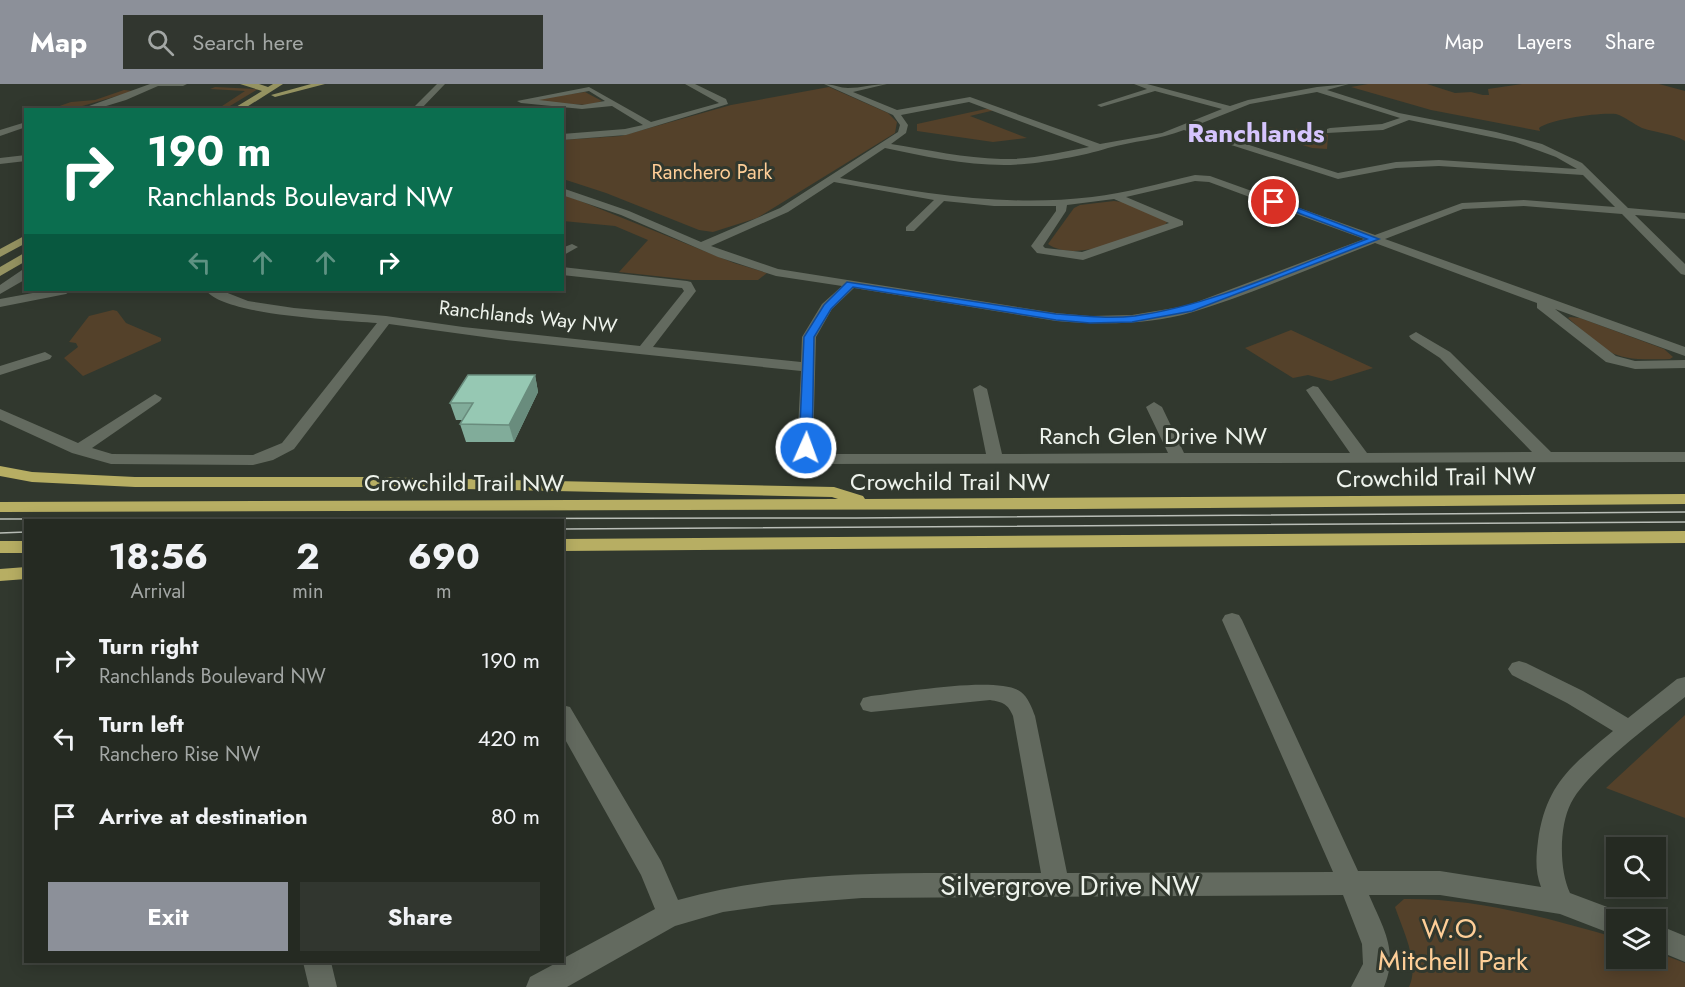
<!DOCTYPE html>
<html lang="en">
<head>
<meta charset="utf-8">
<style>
	:root { --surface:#252a22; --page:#31362f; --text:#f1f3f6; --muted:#a3a7a5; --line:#424640; --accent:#8c9099 }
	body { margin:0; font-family:Jost,sans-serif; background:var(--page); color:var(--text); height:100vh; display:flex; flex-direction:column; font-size:22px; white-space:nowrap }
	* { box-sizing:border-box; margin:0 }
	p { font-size:20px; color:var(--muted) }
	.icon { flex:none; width:33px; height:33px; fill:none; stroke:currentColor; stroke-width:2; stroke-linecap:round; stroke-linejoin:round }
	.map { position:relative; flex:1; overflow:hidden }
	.panel { position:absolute; left:24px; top:435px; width:540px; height:444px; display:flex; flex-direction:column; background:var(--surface); border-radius:0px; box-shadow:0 3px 15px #0003,0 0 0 2px var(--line) }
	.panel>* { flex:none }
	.top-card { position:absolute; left:24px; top:24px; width:540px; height:183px; border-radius:0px; box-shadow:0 3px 15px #0003,0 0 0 2px var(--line); background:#0b6e4f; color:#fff; overflow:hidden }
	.tools { position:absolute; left:1606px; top:753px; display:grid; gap:12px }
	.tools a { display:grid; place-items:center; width:60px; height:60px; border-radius:0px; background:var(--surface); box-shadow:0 3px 15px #0003,0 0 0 2px var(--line); font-size:30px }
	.pin { position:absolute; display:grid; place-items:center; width:51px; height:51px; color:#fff; margin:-26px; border:3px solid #fff; border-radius:50%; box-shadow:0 2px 6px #0007 }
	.me { position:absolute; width:66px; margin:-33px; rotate:2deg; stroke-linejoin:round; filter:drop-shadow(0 0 4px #0008) }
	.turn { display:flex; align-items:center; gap:21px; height:126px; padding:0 24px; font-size:27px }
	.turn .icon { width:78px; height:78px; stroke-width:2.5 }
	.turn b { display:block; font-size:42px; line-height:51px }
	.lanes { display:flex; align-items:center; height:57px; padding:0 24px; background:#0003; justify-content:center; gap:30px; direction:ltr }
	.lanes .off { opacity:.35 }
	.eta { display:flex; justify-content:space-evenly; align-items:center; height:102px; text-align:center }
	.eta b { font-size:36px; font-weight:700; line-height:42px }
	.cta { display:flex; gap:12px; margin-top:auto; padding:12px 24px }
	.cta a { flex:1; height:69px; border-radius:0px; background:var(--accent); color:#fff; font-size:24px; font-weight:700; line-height:69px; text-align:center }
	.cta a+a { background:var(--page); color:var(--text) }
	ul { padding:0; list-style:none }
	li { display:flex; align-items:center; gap:18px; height:78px; padding:0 24px }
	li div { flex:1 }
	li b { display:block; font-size:22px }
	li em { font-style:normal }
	header { display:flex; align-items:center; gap:36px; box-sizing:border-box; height:84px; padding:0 30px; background:var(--accent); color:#fff }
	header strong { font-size:28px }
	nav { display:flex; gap:33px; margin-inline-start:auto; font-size:21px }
	.search { width:420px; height:54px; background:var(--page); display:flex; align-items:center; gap:15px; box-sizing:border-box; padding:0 21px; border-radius:0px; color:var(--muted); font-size:22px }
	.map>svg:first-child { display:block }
	.green { fill:#54412a }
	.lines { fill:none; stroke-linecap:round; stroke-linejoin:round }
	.minor { fill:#636a5f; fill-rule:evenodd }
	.major { fill:#959361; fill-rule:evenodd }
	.highway { fill:#b7ae63; fill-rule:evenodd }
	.tram { stroke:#b9beb7; stroke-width:1.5 }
	.wall { fill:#81ac9a }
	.shaded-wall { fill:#698c7d }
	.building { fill:#96c8b3; stroke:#698c7d; stroke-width:1.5 }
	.route { fill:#1a73e8; stroke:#114b97; stroke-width:1.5 }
	.labels { text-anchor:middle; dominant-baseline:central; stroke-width:6; stroke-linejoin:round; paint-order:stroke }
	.far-park-label { font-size:20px; fill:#fece97; stroke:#31382e }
	.far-street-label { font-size:20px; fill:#eef3ec; stroke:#31382e }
	.street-label { font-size:24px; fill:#eef3ec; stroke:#31382e }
	.far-district-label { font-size:26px; font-weight:bold; fill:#d6c5fe; stroke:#31382e }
	.near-street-label { font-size:28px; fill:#eef3ec; stroke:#31382e }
	.near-park-label { font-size:28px; fill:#fece97; stroke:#31382e }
</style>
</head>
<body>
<header>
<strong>Map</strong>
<div class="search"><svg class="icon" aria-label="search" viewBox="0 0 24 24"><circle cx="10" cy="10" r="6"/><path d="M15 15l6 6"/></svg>Search here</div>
<nav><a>Map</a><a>Layers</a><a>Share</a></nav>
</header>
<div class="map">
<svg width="1685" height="903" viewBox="0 0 1685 903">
	<rect width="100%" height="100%" fill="#31382e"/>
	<!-- green -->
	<path class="green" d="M1368,0H1427L1455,9L1471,8L1483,11H1489L1488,5L1522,0H1659L1685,7V57C1671,49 1657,49 1642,44C1633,40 1626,33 1616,30C1601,28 1550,35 1539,44L1540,47L1431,26L1351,3Z
		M215,3L258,5L225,25L216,26L245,7L210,5Z
		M829,3L888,29L897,38L895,49L757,134L713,148L699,146L606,109L563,95L562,56L621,52L731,21Z
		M124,6L134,7L72,25L48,26L71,18L95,16Z
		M585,8L602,17L589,21L539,18L535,15Z
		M990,24L995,26L970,32L1027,54L993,58L917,47V40Z
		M1262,43L1318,46L1328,51L1327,65L1312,64L1258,47Z
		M563,110L734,179L767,189L758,196H692L619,188L648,156L615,142L563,137V125L565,123L563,122Z
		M1114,117L1123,118L1168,137L1164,142C1134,151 1076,180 1048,160L1074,124L1080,121Z
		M113,226L117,227L126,239L161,254V257L83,292L64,274L78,263L76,259L69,258L89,232Z
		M1570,233L1580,234L1664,265L1673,273L1670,275C1611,277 1612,272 1568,234Z
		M1291,246L1373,284L1331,297L1308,291L1293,294L1245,264Z
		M1685,631V734L1606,704Z
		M1404,815C1477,814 1547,834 1617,854V874H1656V868L1685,879V903H1409C1420,879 1403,847 1395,823Z"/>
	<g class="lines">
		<!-- minor -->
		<path class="minor" d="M150,0H187L183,2H158L126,16L93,26H78Z
			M437,0H445L420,26H411Z
			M685,0H695L726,15L728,20L626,51L562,56V50L625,45L643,41L612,22L582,25L521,19L517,17L589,3L651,38L719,19ZM589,7L605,17L582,21L539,16Z
			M824,0C833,0 840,4 848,4C861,4 873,0 887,0L853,8L897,26L970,13L1100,60L1162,49L1222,25L1155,7L1101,23L1097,21L1147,5L1134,0H1147L1230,22L1248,16L1317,3L1349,0L1327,6L1399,29L1496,48L1542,60L1582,79L1628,124L1685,129V135L1635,131L1685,180V191L1681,190L1622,130L1524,122L1463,125L1385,155L1685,263V272L1555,225L1616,272L1635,277L1685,276V284L1635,285L1606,278L1537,224V219L1375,159C1315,182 1255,209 1193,228C1149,241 1101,241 1056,237L854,204L832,225L816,253L813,364L821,370H986L973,305L980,301L987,305L1002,370L1168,369L1146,323L1154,318L1162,323L1184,369H1350L1306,306L1313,302L1318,303L1367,369L1532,368L1440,274L1411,255L1409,252L1416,248L1450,268L1551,368H1685V378L818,380L802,373L797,364L801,287L506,256L389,240L294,365L273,376L253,381L111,380L72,369L0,336V325L78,359L155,310L162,314L160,317L92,364L112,370L253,371L282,359L377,239C344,236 223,232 206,206H220L248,217L294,224L386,232L463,243L640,262L684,207L682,204L562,191V183L687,197L691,198L696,207L653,263L801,278L802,253L822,220L842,202L776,192L718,173L621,131L562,111V104L629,127L701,158L780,124L898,48L900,41L893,31ZM1317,8L1400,34L1382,40L1330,44L1327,45V49L1383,46L1409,36L1515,58L1556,73L1577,85L1439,76L1396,78L1338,89L1192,43L1250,20ZM969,18L1089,63C1060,68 1031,76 1001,75C965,74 928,66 891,60L906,49L908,41L901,31ZM1184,46L1338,95L1396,84L1439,82L1583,91L1615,123L1524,116L1462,119L1375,151L1210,92L1195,91C1161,99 1126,109 1092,113C1007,123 923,110 840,94L885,64C923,72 964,81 1004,81C1033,81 1080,73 1108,64C1133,57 1159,56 1184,46ZM1195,97L1209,98L1364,155L1186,222L1132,231L1090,232L1056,229L778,185L711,162L788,128L834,98L934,116L906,143V147H914L944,117L994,122H1056V127L1031,162L1037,169L1083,176L1183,141V137L1126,113ZM1114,115L1169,139L1082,168L1045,164L1043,162L1066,127L1067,121Z
			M26,38V43L0,52V46Z
			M26,71V77L0,80V74Z
			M572,160L578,163L562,172V164Z
			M22,186H26V195L0,210V201Z
			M49,206H72L66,210L0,223V215Z
			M45,268L52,272L50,275L0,291V282Z
			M1232,529L1239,531L1242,536L1358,787H1440L1541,803C1535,788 1536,773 1538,757C1546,700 1571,682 1613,647L1567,619L1512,591L1508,585L1512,579L1519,577L1526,579L1583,607L1628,634L1677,595L1685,593V613C1655,637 1587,687 1571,719C1559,742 1559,786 1570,809L1626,830L1629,836H1617V852L1560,830L1440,811H1369C1383,844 1399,867 1384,903H1351L1363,880L1362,860L1343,811L862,814L772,821L723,828L675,842L567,903H526L530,893L558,878H562V875L655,825L641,791L562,650V621L570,623L661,777L678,816C796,783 920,790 1041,789L1013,632C1008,620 1003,618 990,616L871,628L863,626L860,620L863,614L871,612C901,609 999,591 1021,608C1028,613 1032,624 1035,632L1067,789L1333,788L1222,536L1225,531Z
			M1656,840L1685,852V878L1656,866Z
			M303,878H331L337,903H309Z"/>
		<!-- major -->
		<path class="major" d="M240,0H259L268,3L273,0H283L242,26H231L262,7Z
			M311,0H325L275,13L271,11Z
			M26,151V159L0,173V165Z
			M26,168V177L0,192V183Z"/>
		<!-- highway -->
		<path class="highway" d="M0,382L32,388L135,393H369L834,403L863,412L865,415L1685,410V420L1075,425L0,428V418L838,415L832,413L369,403H135L32,398L0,392Z
			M1685,447V459L562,467V455Z
			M0,457H26V469H0Z
			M26,483V495L0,497V485Z"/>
		<!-- tram -->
		<path class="tram" d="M0,435L856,434L1685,428
			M562,445L1685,438
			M0,449L26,448"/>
	</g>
	<!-- wall -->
	<path class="wall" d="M535,291L538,308L514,358H466L460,340L463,336H456L450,319Z"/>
	<!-- shaded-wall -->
	<path class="shaded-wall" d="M535,291L538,308L514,358L509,341Z"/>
	<!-- building -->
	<path class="building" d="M468,291H535L509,341L460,340L473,319H450Z"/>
	<!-- route -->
	<path class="route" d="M1272,116H1277L1379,155L1192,227L1132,238L1090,239L1056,236L853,203L831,225L814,253L812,364L806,368L799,364L804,253L824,221L847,198L1056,230C1082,232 1109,235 1135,232C1214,221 1292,183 1367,155L1272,119Z"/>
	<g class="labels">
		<!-- far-park labels -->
		<g class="far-park-label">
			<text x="712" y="88">Ranchero Park</text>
		</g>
		<!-- far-street labels -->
		<g class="far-street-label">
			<text transform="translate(528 233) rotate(6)">Ranchlands Way NW</text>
		</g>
		<!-- street labels -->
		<g class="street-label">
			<text x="1153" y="351">Ranch Glen Drive NW</text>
			<text transform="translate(1436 393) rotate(-1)">Crowchild Trail NW</text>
			<text x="950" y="397">Crowchild Trail NW</text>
			<text x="464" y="398">Crowchild Trail NW</text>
		</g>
		<!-- far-district labels -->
		<g class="far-district-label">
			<text x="1256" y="49">Ranchlands</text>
		</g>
		<!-- near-street labels -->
		<g class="near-street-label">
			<text x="1070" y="801">Silvergrove Drive NW</text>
		</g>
		<!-- near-park labels -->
		<g class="near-park-label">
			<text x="1453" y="844">W.O.<tspan x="1453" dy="32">Mitchell Park</tspan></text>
		</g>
	</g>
</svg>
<div class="tools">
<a><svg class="icon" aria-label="search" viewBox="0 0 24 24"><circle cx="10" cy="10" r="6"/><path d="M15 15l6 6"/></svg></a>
<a><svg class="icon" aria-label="layers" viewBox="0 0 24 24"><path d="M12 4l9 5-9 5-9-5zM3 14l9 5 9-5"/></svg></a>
</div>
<div class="pin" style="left:1274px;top:118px;background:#d93025"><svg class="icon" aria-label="arrive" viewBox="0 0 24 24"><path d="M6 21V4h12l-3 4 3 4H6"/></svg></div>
<svg class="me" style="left:806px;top:364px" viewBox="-20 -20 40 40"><circle r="17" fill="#1a73e8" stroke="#fff" stroke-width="3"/><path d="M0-11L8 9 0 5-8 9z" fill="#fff"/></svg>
<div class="top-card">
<div class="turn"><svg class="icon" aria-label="right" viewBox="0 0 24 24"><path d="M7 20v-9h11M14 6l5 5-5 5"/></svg><div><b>190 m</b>Ranchlands Boulevard NW</div></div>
<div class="lanes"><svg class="icon off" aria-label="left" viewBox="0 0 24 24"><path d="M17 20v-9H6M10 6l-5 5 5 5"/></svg><svg class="icon off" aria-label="ahead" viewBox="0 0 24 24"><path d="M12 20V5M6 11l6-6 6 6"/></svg><svg class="icon off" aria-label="ahead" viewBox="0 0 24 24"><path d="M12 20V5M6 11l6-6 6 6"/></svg><svg class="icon" aria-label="right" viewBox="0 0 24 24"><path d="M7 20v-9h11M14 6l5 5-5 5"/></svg></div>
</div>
<section class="panel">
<div class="eta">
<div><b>18:56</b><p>Arrival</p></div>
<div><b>2</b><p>min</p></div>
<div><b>690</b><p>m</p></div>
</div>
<ul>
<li><svg class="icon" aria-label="right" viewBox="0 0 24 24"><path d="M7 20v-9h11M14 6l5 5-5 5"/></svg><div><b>Turn right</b><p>Ranchlands Boulevard NW</p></div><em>190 m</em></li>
<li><svg class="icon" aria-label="left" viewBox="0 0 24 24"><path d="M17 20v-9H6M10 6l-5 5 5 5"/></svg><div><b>Turn left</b><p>Ranchero Rise NW</p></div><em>420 m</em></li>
<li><svg class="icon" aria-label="arrive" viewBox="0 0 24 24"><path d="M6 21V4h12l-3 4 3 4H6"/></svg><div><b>Arrive at destination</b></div><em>80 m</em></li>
</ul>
<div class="cta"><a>Exit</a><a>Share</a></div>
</section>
</div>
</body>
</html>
